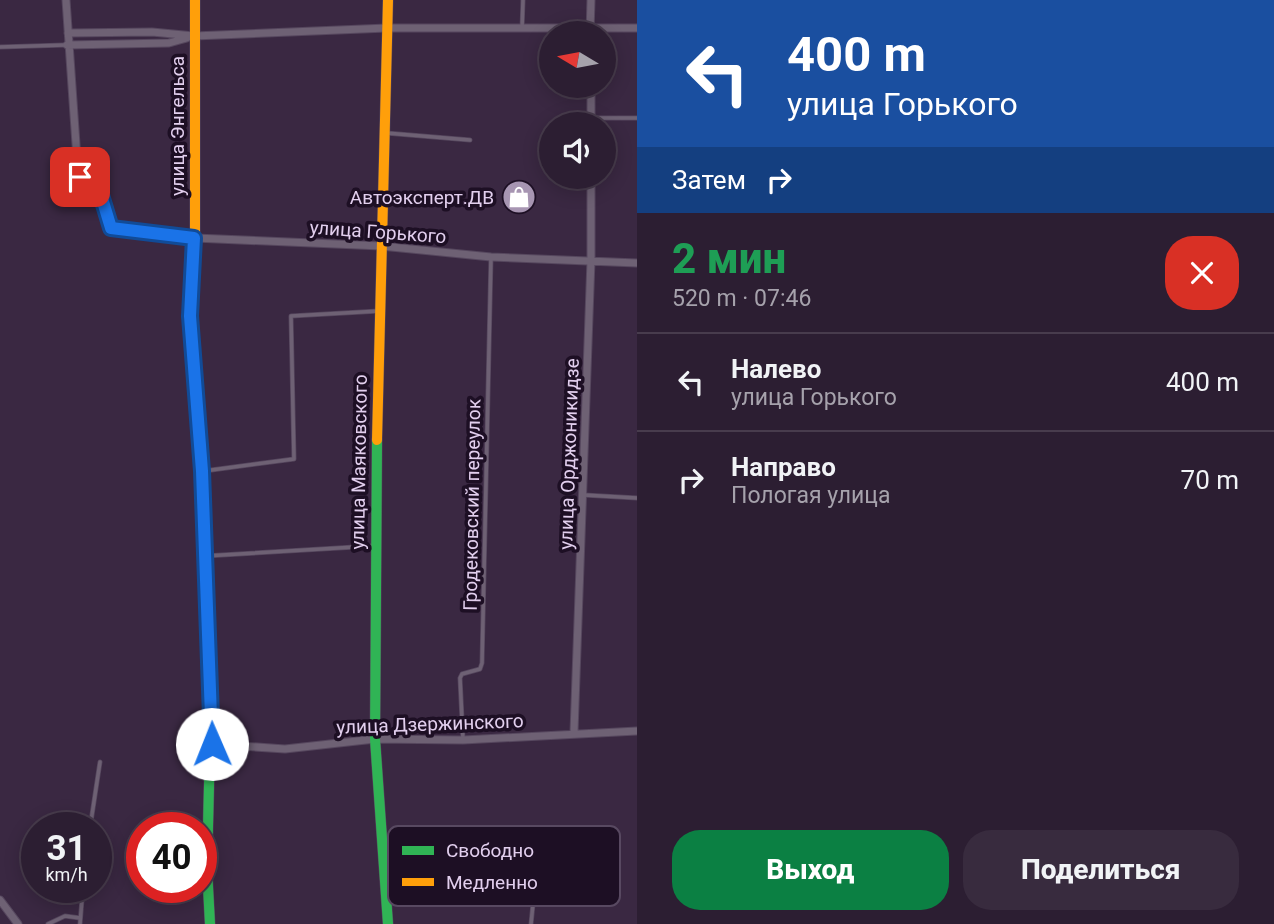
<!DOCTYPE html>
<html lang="ru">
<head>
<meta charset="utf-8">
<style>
	:root { --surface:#2c1e32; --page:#382b3e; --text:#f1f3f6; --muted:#a6a2ac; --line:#483c4d; --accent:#0b8043 }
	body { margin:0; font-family:Roboto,sans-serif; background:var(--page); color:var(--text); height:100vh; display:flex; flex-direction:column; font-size:26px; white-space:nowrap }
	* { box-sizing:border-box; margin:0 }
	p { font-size:23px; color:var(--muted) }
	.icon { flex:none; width:38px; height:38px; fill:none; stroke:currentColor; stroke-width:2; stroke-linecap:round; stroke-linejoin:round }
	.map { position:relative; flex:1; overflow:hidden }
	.sheet { display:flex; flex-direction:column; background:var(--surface); width:637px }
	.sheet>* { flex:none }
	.banner { background:#1a4fa0; color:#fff; overflow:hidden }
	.needle { width:46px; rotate:280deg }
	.tools { position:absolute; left:539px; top:21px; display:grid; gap:14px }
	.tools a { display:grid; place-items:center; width:77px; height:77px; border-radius:50%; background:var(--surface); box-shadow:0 4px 18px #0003,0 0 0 2px var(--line); font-size:35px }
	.speed { position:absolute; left:21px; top:812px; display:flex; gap:14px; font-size:35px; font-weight:700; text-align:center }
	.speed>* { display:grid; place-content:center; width:91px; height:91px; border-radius:50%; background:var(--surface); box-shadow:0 4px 18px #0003,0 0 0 2px var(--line); line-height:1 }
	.speed small { font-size:18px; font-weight:400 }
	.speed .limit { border:10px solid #d22; background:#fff; color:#111 }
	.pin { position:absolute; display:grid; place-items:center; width:60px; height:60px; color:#fff; margin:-30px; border-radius:14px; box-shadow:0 4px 10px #0006 }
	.me { position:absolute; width:77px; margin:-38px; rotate:359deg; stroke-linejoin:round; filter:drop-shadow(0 0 5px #0008) }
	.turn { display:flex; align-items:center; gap:24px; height:147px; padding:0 35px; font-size:32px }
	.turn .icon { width:91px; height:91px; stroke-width:2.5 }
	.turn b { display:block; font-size:49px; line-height:60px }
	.then { display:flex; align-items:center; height:66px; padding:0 35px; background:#0003; gap:14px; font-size:26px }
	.round { display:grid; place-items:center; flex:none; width:74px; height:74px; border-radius:28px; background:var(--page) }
	.head { display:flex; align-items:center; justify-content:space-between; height:119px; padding:0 35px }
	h1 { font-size:42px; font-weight:800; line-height:52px; color:#1e9e55 }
	.button { display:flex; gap:14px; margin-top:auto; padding:14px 35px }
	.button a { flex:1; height:80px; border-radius:28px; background:var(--accent); color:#fff; font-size:28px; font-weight:800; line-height:80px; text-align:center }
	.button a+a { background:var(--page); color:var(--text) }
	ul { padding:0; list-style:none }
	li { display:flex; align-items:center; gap:21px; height:98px; padding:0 35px; border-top:2px solid var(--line) }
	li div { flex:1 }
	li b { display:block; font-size:26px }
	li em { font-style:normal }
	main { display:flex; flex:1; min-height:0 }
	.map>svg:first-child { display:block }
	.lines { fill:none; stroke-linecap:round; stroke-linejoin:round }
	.lane-casing { stroke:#56475e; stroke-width:5 }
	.street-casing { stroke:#56475e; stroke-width:9 }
	.fast-casing { stroke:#56475e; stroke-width:11 }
	.slow-casing { stroke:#56475e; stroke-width:11 }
	.lane { stroke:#6e6174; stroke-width:3.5 }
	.street { stroke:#6e6174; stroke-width:7 }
	.fast { stroke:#30b455; stroke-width:10 }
	.slow { stroke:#ff9f0a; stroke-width:10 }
	.route-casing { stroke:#114b97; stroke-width:18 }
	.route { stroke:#1a73e8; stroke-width:12 }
	.labels { text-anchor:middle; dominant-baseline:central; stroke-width:7; stroke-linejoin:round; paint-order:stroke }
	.street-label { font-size:19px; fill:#e2cfee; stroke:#1d0f24 }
	.poi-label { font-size:19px; fill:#e2cfee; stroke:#1d0f24; text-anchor:end }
	.key { fill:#1d0f24; stroke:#584961; stroke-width:2 }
	.key-label { font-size:19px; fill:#e2cfee }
</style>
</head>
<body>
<main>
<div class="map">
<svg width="637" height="924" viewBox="0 0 637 924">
	<rect width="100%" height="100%" fill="#3a2842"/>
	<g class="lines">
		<defs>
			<path id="lane" d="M522,29L523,0
				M0,47L65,45
				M591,118H637
				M386,133L470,140
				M204,471L294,459L291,316L379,311
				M584,495L637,498
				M205,556L372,546
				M463,740L460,678L462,674L480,669L482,663L491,257
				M182,744H207
				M90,828L100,762
				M48,924L65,916L80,918
				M80,924L83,887
				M531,924L539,844"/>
			<path id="street" d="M66,0L78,173L101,195L108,223L117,231L195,238L381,246L491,257L637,263
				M68,33L152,32L194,36L387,28H637
				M590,33L591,0
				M67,45L169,43L187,38
				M591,86V124
				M574,732L591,260V177
				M212,744L285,749L375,739L463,740L637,731
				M0,900L18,924"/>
			<path id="fast" d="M377,440L375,739L388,924
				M205,553L211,703L207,868L210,924"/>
			<path id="slow" d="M195,0V238L190,316L205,553
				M377,440L388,0"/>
		</defs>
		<!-- lane casing -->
		<use href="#lane" class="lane-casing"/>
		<!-- street casing -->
		<use href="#street" class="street-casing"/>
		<!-- fast casing -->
		<use href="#fast" class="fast-casing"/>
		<!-- slow casing -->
		<use href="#slow" class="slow-casing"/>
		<!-- lane -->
		<use href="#lane" class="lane"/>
		<!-- street -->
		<use href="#street" class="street"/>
		<!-- fast -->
		<use href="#fast" class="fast"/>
		<!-- slow -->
		<use href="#slow" class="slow"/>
	</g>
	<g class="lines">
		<defs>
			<path id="route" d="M80,177L101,195L111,228L194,238L190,316L202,471L212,744"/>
		</defs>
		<!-- route casing -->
		<use href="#route" class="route-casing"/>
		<!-- route -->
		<use href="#route" class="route"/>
	</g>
	<!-- icons -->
	<defs>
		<symbol id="shop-disc" viewBox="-11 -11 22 22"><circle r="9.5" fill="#a795b2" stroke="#1d0f24"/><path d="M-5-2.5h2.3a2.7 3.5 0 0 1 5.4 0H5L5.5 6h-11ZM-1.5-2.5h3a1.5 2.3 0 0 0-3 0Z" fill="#fff"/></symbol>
	</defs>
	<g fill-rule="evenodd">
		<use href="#shop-disc" x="500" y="178" width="38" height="38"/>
	</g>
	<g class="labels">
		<!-- street labels -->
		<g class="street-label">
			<text transform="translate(177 126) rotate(-90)">улица Энгельса</text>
			<text transform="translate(378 232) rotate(4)">улица Горького</text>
			<text transform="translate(569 454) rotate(-88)">улица Орджоникидзе</text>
			<text transform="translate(359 462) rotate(-89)">улица Маяковского</text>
			<text transform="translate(472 505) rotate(-89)">Гродековский переулок</text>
			<text transform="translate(430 724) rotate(-2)">улица Дзержинского</text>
		</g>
		<!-- poi labels -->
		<g class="poi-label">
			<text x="494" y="197">Автоэксперт.ДВ</text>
		</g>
	</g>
	<!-- legend -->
	<rect x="388" y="826" width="232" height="80" rx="10" class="key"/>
	<rect x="402" y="846" width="32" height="9" fill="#30b455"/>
	<rect x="402" y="878" width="32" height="8" fill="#ff9f0a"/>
	<g class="key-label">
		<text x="446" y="857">Свободно</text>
		<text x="446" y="889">Медленно</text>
	</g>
</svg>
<div class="tools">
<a><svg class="needle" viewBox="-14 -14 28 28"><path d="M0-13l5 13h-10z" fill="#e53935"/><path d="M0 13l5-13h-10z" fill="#a6a2ac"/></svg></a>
<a><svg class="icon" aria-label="sound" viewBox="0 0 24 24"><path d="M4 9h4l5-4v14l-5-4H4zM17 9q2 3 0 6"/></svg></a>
</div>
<div class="speed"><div>31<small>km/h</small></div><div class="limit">40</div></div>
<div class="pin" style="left:80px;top:177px;background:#d93025"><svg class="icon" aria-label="arrive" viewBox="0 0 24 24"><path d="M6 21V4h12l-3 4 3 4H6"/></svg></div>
<svg class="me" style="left:212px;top:744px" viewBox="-20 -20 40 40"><circle r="19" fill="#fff"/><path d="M0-13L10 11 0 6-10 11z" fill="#1a73e8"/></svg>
</div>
<section class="sheet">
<div class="banner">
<div class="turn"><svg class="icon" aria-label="left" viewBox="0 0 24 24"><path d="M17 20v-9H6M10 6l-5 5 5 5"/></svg><div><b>400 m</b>улица Горького</div></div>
<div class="then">Затем<svg class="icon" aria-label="right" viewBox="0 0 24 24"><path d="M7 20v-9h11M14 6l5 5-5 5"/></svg></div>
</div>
<div class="head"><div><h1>2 мин</h1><p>520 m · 07:46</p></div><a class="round" style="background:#d93025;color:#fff"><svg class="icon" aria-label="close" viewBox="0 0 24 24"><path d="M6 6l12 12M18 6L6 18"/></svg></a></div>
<ul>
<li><svg class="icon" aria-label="left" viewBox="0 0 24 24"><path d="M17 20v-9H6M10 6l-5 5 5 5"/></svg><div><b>Налево</b><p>улица Горького</p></div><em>400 m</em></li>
<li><svg class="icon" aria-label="right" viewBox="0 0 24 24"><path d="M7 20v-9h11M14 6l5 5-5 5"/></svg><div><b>Направо</b><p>Пологая улица</p></div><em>70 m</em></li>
</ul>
<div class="button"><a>Выход</a><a>Поделиться</a></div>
</section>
</main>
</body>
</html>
